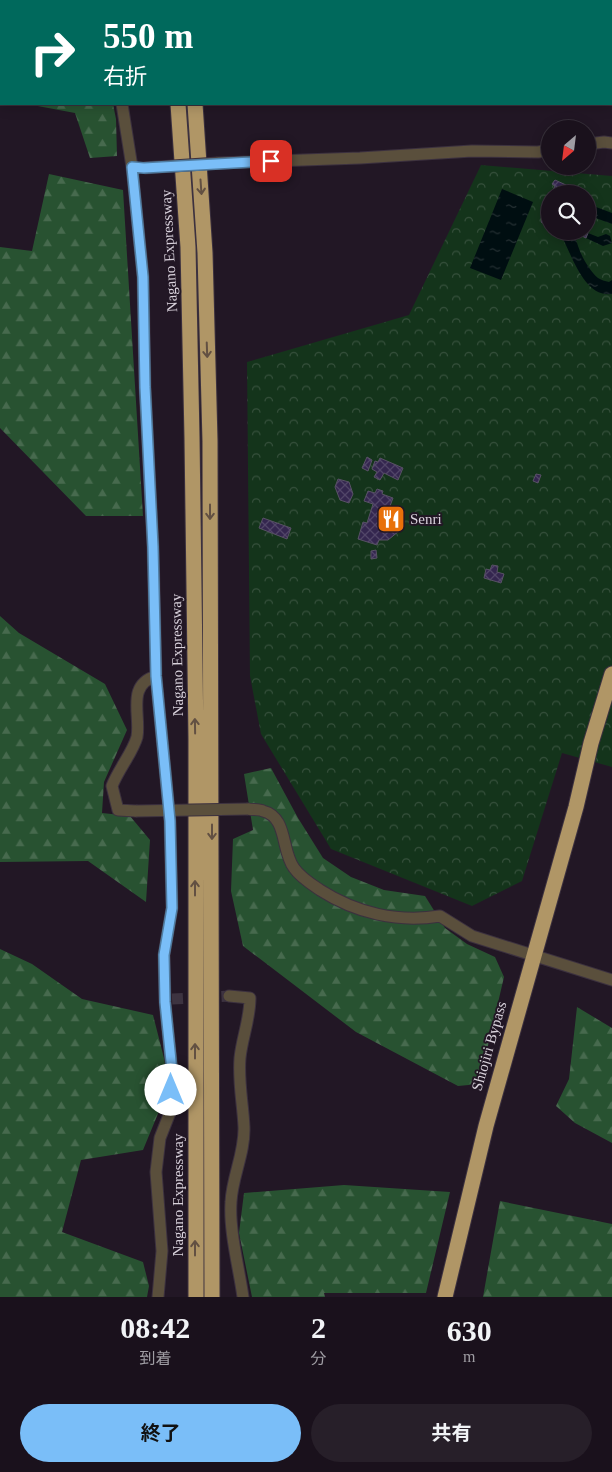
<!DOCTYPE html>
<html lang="ja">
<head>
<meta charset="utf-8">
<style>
	:root { --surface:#1a111c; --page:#271f29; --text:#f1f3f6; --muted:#9f9da3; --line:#38313b; --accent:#7abef8 }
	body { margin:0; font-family:"Times New Roman","Noto Sans JP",serif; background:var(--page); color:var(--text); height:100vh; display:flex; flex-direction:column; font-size:19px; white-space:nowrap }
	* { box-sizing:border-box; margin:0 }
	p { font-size:16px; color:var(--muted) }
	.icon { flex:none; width:28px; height:28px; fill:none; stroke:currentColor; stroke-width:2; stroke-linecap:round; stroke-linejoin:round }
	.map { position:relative; height:1297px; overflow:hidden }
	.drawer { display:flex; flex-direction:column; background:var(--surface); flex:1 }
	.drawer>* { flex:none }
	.top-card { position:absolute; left:0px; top:0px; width:612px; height:105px; box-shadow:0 2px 12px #0003,0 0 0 1px var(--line); background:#00695c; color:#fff; overflow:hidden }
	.needle { width:32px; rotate:208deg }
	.controls { position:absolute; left:541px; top:120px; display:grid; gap:10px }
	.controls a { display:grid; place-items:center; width:55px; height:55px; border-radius:50%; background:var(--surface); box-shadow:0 2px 12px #0003,0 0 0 1px var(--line); font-size:25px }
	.pin { position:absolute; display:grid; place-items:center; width:42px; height:42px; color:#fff; margin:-21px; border-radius:10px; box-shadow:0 2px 8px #0006 }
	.me { position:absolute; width:55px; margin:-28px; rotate:0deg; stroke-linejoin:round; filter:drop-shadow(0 0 4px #0008) }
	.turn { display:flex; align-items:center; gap:18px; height:105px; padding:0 20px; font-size:22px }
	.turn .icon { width:65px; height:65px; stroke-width:2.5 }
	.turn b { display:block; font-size:35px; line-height:42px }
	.eta { display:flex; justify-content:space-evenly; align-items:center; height:85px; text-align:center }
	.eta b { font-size:30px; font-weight:700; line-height:35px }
	.primary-button { display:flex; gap:10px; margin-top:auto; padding:10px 20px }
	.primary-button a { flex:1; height:58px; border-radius:30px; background:var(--accent); color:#111; font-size:20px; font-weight:700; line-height:58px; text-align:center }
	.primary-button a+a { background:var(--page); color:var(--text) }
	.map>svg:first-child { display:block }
	.forest { fill:url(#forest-firs) }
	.park { fill:url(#park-crowns); fill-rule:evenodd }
	.water { fill:url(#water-ripples) }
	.building { fill:url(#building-cross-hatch); stroke:#585265 }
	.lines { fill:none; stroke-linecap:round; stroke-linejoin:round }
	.street-tunnel { stroke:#3d3340; stroke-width:11; stroke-dasharray:11 5.5; stroke-linecap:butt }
	.street-casing { stroke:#3c313f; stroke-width:13 }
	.highway-casing { stroke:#3c313f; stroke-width:17 }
	.street { stroke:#5a4f3c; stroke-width:11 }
	.highway { stroke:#b09666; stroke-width:15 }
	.street-bridge-casing { stroke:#3c313f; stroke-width:13; stroke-linecap:butt }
	.street-bridge { stroke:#5a4f3c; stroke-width:11 }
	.oneway { stroke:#625042 }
	.route-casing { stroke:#4f7ca1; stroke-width:12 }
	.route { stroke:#7abef8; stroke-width:9 }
	.labels { text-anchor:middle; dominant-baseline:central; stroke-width:4; stroke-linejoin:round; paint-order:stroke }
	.street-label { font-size:15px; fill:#d9d2dc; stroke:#221725 }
	.poi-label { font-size:15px; fill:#d9d2dc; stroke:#221725; text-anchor:start }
</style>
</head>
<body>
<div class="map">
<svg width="612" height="1297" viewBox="0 0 612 1297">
	<defs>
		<pattern id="forest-firs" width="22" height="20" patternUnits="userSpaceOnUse" patternTransform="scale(1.25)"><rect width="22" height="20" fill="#285231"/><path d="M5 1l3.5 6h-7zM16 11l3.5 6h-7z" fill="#476a4e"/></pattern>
		<pattern id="park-crowns" width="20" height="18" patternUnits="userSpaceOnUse" patternTransform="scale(1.25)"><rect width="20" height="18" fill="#14341b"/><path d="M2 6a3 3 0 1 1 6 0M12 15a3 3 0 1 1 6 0" fill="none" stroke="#36503c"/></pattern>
		<pattern id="water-ripples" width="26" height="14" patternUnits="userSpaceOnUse" patternTransform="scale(1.25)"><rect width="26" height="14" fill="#000e11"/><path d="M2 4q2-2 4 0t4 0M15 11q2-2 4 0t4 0" fill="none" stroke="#253033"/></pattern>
		<pattern id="building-cross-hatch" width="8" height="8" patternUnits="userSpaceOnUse" patternTransform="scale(1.25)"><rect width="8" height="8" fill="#34264f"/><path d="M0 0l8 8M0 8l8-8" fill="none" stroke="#514568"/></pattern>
	</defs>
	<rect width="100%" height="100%" fill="#221725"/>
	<!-- forest -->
	<path class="forest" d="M0,0L93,1H1V98Z
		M27,104H113L116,119L117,156L90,158L75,113Z
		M49,174L123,190L143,516H86L0,428V247L32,251Z
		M0,616L19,633L105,684L127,730L104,782L102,813L130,816L150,840L146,902L88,861L0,862Z
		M271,768L298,818L323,858L351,877L384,890L425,896L445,928L467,944L495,957L504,977L479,1084L458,1086L356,1032L243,946L231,891L233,839L253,830L244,774Z
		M0,949L32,964L82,999L153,1015L166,1066L162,1104L143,1150L81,1160L62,1232L143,1262L149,1286L147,1297H0Z
		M577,1007L612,1028V1143L575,1123L556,1106L569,1079Z
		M344,1185L450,1192L426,1293H324L325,1297H252L239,1233L244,1193Z
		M500,1201L612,1224V1297H483Z"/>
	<!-- park -->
	<path class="park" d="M481,165L612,176V767L562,753L522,881L472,906L331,849L261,734L250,676L247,362L409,315ZM550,194H588V231H550Z"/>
	<!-- water -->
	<path class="water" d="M502,189L533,202L501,280L470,268Z
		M588,204L612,213V224L593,217H588Z
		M562,231H575C575,245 587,269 598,278C601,280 605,281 609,282L612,280V294C584,298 572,255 561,235Z
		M588,233L598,237L606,234L610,236L612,243L603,246L586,238Z"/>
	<!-- building -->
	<path class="building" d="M555,180L566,185L559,194H551L555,186L552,184Z
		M546,213L550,215V227L541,222Z
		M572,231H585L588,233L586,238Z
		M367,457L372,460L368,471L362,468Z
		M380,458L403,468L398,480L384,473L380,480L374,477L377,472L372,469L375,461L378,462Z
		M536,474L541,475L538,483L533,481Z
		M338,479L349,482L353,494L349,503L340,500L335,487Z
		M377,489L383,491L382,494L393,498L390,506L397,517L403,519L399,531L388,540H379L377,545L358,539L363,522L367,523L373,504L364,501L368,491L375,493Z
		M263,518L291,528L287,539L259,528Z
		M376,550L377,558L371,559V551Z
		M492,565L498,566L497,572L504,574L501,583L484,578L486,569L490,570Z"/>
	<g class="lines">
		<!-- street-tunnel -->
		<path class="street-tunnel" d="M172,999L229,996"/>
		<defs>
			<path id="street" d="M104,0V1
				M122,104L132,167L143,277L145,387L153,547L156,676L170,821L172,908L164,955L165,1002L172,1071L171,1110L160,1138L156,1172L162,1251L158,1297
				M588,144L604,142L612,143
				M218,163L360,158L472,151L538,152L550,150
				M248,809C253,810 259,809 263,811C288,817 281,851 294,868C300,877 311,884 320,890C356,913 398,923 440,916L472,936L612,980
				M136,811L118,810L112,786C118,770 133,752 137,737C141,715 126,685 156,676
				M229,996L250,998C250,1019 242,1038 240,1058C238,1082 243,1104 244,1127C245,1153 232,1177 231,1202C229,1231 239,1268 243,1297"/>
			<path id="highway" d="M171,0V1
				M188,0V1
				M178,104L188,247L192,437L196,739V1297
				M195,104L205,253L210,441L212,1297
				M445,1297L486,1126L576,807L591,743L612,674"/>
		</defs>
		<!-- street casing -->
		<use href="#street" class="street-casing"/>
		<!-- highway casing -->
		<use href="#highway" class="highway-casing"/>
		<!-- street -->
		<use href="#street" class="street"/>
		<!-- highway -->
		<use href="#highway" class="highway"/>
		<defs>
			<path id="street-bridge" d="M144,168L218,163
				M136,811L248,809"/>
		</defs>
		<!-- street-bridge casing -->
		<use href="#street-bridge" class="street-bridge-casing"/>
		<!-- street-bridge -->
		<use href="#street-bridge" class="street-bridge"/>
	</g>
	<!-- one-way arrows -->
	<defs><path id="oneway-shaft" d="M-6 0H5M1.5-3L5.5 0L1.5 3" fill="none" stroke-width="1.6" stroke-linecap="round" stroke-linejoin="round" transform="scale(1.25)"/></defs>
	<g class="oneway">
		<use href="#oneway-shaft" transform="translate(201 187) rotate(86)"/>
		<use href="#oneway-shaft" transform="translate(207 350) rotate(88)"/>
		<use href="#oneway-shaft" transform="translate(210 512) rotate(90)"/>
		<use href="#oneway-shaft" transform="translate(195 726) rotate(-91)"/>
		<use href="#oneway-shaft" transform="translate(212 832) rotate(90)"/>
		<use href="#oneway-shaft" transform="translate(195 888) rotate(-90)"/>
		<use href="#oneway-shaft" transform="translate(195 1051) rotate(-90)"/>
		<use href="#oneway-shaft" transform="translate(195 1248) rotate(-90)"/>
	</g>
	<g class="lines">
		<defs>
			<path id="route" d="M171,1090L172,1071L165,1002L164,955L172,908L170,821L156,676L153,547L145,387L143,277L132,167L144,168L271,161"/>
		</defs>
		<!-- route casing -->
		<use href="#route" class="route-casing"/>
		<!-- route -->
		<use href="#route" class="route"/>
	</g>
	<!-- icons -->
	<defs>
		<symbol id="restaurant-square" viewBox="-11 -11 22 22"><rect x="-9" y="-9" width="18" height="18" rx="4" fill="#e8710a" stroke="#221725"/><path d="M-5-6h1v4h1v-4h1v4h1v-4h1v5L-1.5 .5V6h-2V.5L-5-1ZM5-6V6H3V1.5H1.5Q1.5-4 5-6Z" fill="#fff"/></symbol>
	</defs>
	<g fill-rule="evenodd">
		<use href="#restaurant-square" x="375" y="503" width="32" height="32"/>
	</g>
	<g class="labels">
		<!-- street labels -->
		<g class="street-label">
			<text transform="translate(169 251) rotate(-93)">Nagano Expressway</text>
			<text transform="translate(177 655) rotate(-91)">Nagano Expressway</text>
			<text transform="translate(489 1046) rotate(-74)">Shiojiri Bypass</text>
			<text transform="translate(178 1195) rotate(-90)">Nagano Expressway</text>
		</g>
		<!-- poi labels -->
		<g class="poi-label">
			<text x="410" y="519">Senri</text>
		</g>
	</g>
</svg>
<div class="controls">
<a><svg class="needle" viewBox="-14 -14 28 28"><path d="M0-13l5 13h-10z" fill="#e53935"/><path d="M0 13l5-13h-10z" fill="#9f9da3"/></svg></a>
<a><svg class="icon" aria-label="search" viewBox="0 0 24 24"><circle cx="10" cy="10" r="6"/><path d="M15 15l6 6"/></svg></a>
</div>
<div class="pin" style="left:271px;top:161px;background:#d93025"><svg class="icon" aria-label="arrive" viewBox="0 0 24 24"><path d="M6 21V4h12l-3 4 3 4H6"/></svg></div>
<svg class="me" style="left:171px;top:1090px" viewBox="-20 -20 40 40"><circle r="19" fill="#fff"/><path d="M0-13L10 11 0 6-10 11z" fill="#7abef8"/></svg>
<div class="top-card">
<div class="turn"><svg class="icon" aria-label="right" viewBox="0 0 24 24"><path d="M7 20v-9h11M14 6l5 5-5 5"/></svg><div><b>550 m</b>右折</div></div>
</div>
</div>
<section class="drawer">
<div class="eta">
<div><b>08:42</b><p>到着</p></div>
<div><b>2</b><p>分</p></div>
<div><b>630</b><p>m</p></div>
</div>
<div class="primary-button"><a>終了</a><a>共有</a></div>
</section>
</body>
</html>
